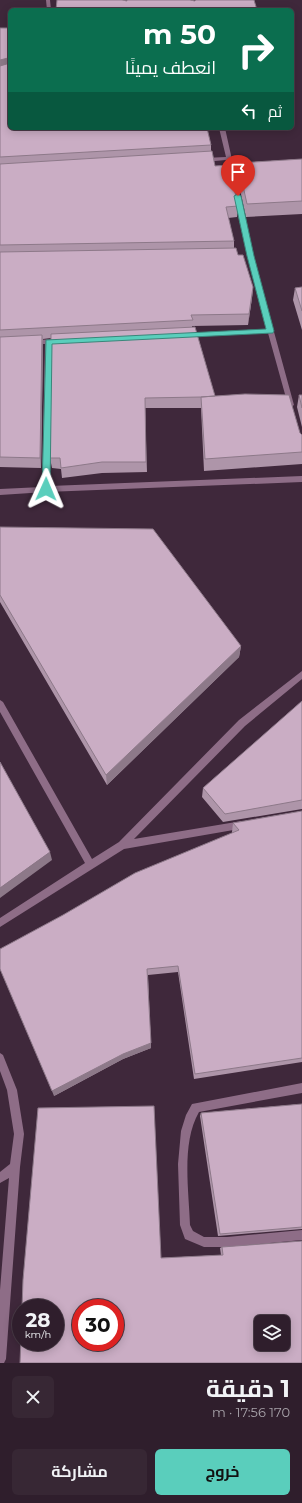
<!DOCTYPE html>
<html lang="ar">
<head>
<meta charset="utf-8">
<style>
	:root { --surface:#2f1e2c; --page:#372734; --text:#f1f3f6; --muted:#a7a2a9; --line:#4a3c48; --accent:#5acebc }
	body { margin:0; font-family:Montserrat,Cairo,sans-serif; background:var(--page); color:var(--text); direction:rtl; height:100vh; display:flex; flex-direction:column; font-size:15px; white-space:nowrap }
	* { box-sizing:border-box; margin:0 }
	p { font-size:13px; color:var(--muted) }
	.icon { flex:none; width:22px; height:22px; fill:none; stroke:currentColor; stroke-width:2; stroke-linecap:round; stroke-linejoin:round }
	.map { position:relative; height:1363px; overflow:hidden; direction:ltr }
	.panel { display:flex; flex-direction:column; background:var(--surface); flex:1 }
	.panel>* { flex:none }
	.hud { position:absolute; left:8px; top:8px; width:286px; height:122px; border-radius:6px; box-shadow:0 2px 10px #0003,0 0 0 1px var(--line); direction:rtl; background:#0b6e4f; color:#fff; overflow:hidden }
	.buttons { position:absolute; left:254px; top:1315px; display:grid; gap:8px }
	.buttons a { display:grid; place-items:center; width:36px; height:36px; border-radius:6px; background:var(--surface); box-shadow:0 2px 10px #0003,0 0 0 1px var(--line); font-size:20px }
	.speed { position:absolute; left:12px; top:1299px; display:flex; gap:8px; font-size:20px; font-weight:700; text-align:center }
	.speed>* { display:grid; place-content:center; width:52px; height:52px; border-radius:50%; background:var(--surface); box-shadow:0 2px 10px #0003,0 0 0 1px var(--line); line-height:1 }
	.speed small { font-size:10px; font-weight:400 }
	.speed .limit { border:6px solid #d22; background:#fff; color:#111 }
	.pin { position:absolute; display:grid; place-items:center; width:34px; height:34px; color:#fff; margin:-41px -17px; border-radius:50% 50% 50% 0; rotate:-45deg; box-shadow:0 0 4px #0007 }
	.pin .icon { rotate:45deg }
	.me { position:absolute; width:44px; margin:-22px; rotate:1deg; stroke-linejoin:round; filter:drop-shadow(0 0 3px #0008) }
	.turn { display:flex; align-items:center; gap:14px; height:84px; padding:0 12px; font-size:18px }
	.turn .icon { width:52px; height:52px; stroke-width:2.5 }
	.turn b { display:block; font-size:28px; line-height:34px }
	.then { display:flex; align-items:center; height:38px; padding:0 12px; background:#0003; gap:8px; font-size:15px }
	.round { display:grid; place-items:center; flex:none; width:42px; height:42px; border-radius:6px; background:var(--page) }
	.head { display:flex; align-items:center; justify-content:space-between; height:68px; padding:0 12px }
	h1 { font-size:24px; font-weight:700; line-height:30px }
	.cta { display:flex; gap:8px; margin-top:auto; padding:8px 12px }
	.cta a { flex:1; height:46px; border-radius:6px; background:var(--accent); color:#111; font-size:16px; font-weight:700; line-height:46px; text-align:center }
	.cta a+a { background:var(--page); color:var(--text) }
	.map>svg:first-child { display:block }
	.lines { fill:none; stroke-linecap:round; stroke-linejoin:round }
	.minor { fill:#8e6d87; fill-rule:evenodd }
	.wall { fill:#ae95a9 }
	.shaded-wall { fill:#8d7989 }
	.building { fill:#caadc4; stroke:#8d7989; fill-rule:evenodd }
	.route { fill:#5acebc; stroke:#3a867a }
</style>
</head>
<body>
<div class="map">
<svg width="302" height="1363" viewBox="0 0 302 1363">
	<rect width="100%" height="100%" fill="#3f283b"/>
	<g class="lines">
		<!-- minor -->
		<path class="minor" d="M46,0H50L51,10H47Z
			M121,0H125L127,10H123Z
			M219,128H225L253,255L294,405L291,407L288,405L268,333L187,337L184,335L187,333L267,329L247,255L226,160L204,162L201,160L204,158L226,157Z
			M61,339H63V343L51,344L50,486L302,476V482L46,492L0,495V489L42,487L45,344H33L30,342L33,340Z
			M302,671V679L245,726L134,839L242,821L245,822L246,825L245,828L124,849L0,927V918L85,863L0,712V700L3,702L92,859L119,842L239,720Z
			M0,1053L3,1055L17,1090L24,1134L20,1167L6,1359L4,1363H0V1290L9,1178L0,1183V1172L10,1164L14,1134L7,1090L0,1071Z
			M302,1083V1093L199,1112C181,1143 189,1191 190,1225L193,1231L204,1237H227L302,1230V1240L227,1247H204L185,1239L180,1225L178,1164L181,1131L186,1115L192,1104Z"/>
	</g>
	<!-- wall -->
	<path class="wall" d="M0,28H10V128L211,145V151L215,166L238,206L237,217L228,218L234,241V248L238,255L253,287L252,298L248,325L192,326V327L215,396L302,435V464L204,471L201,408H145L147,472L102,473L62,478L61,469L52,468L50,458L51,338L43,339V346L41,468L0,467Z
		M302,159V214L246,217L237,176L238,163Z
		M302,287V330L293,300L295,288Z
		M299,395H302V427L297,407Z
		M0,527L241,646L239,657L107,785L0,602Z
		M302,701V809L223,822L202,797L203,788Z
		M302,811V1062L194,1079L178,972L148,975L151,1048L123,1059L54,1096L232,833V832L233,823Z
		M302,1104V1229L218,1236L200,1116L201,1113Z
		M222,1247L302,1363L161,1258L221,1255L220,1248Z"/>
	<!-- shaded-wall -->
	<path class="shaded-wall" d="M8,58L10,69L0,71V60Z
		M253,287L252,298L248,325L249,314Z
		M42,335L43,346L41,468L40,458Z
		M241,646L239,657L107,785L106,775Z
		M50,852L52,860L0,898V888Z
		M151,1043V1048L123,1059L54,1096L52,1091L123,1054Z"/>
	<!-- building -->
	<path class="building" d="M57,0H122L127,1V0H190L195,1L196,0H254L257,10H56Z
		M0,28H10V59L8,58L0,60Z
		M10,63V128H207L211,145L0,157V66Z
		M212,151L215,166L229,165L238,206L226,207L234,241L0,245V164Z
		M302,159V201L247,204L238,163Z
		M236,248L238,255H243L253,287L249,314L191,315L193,320L0,330V252Z
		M302,287V311L295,288Z
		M195,327L215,396L201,397L145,398L146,462H102L61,468L60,458H50L51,334Z
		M42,335L40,458L0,457V337Z
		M245,394L289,395L300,433L302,435V452L205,459L201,397Z
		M299,395H302V408Z
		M0,527L153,529L241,646L106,775L0,595Z
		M302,701V800L225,814L203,788Z
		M0,762L50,852L0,888Z
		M302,811V1058L195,1074L178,966L147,969L151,1043L123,1054L52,1091L0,969V949L63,915L135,873L239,830L233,823Z
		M302,1104V1227L220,1234L201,1113Z
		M154,1106L161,1258L223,1255L222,1247L302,1241V1363H20L21,1337V1342H55V1308H22L23,1280L38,1108ZM81,1308H115V1342H81ZM261,1322H283V1344H261Z"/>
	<!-- route -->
	<path class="route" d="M238,194L241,196L254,256L274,331L273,333L52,344L50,489L49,491H43L42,489L46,340L266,329L247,256L234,196Z"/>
</svg>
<div class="buttons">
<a><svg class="icon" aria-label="layers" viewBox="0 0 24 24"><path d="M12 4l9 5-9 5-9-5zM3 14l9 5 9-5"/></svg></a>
</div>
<div class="speed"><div>28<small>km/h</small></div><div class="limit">30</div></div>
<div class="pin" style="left:238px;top:196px;background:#d93025"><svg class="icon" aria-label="arrive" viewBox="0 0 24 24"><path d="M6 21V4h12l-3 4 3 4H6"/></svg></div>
<svg class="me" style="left:46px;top:489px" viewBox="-20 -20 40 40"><path d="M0-17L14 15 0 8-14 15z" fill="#5acebc" stroke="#fff" stroke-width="4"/></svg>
<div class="hud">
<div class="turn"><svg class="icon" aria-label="right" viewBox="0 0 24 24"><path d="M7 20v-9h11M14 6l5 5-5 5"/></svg><div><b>50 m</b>انعطف يمينًا</div></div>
<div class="then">ثم<svg class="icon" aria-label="left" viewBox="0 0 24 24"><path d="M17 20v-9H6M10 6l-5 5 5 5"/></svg></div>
</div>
</div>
<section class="panel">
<div class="head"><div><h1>1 دقيقة</h1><p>170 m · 17:56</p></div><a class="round"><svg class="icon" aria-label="close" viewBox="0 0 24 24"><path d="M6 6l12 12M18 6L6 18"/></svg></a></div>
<div class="cta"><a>خروج</a><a>مشاركة</a></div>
</section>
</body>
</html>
